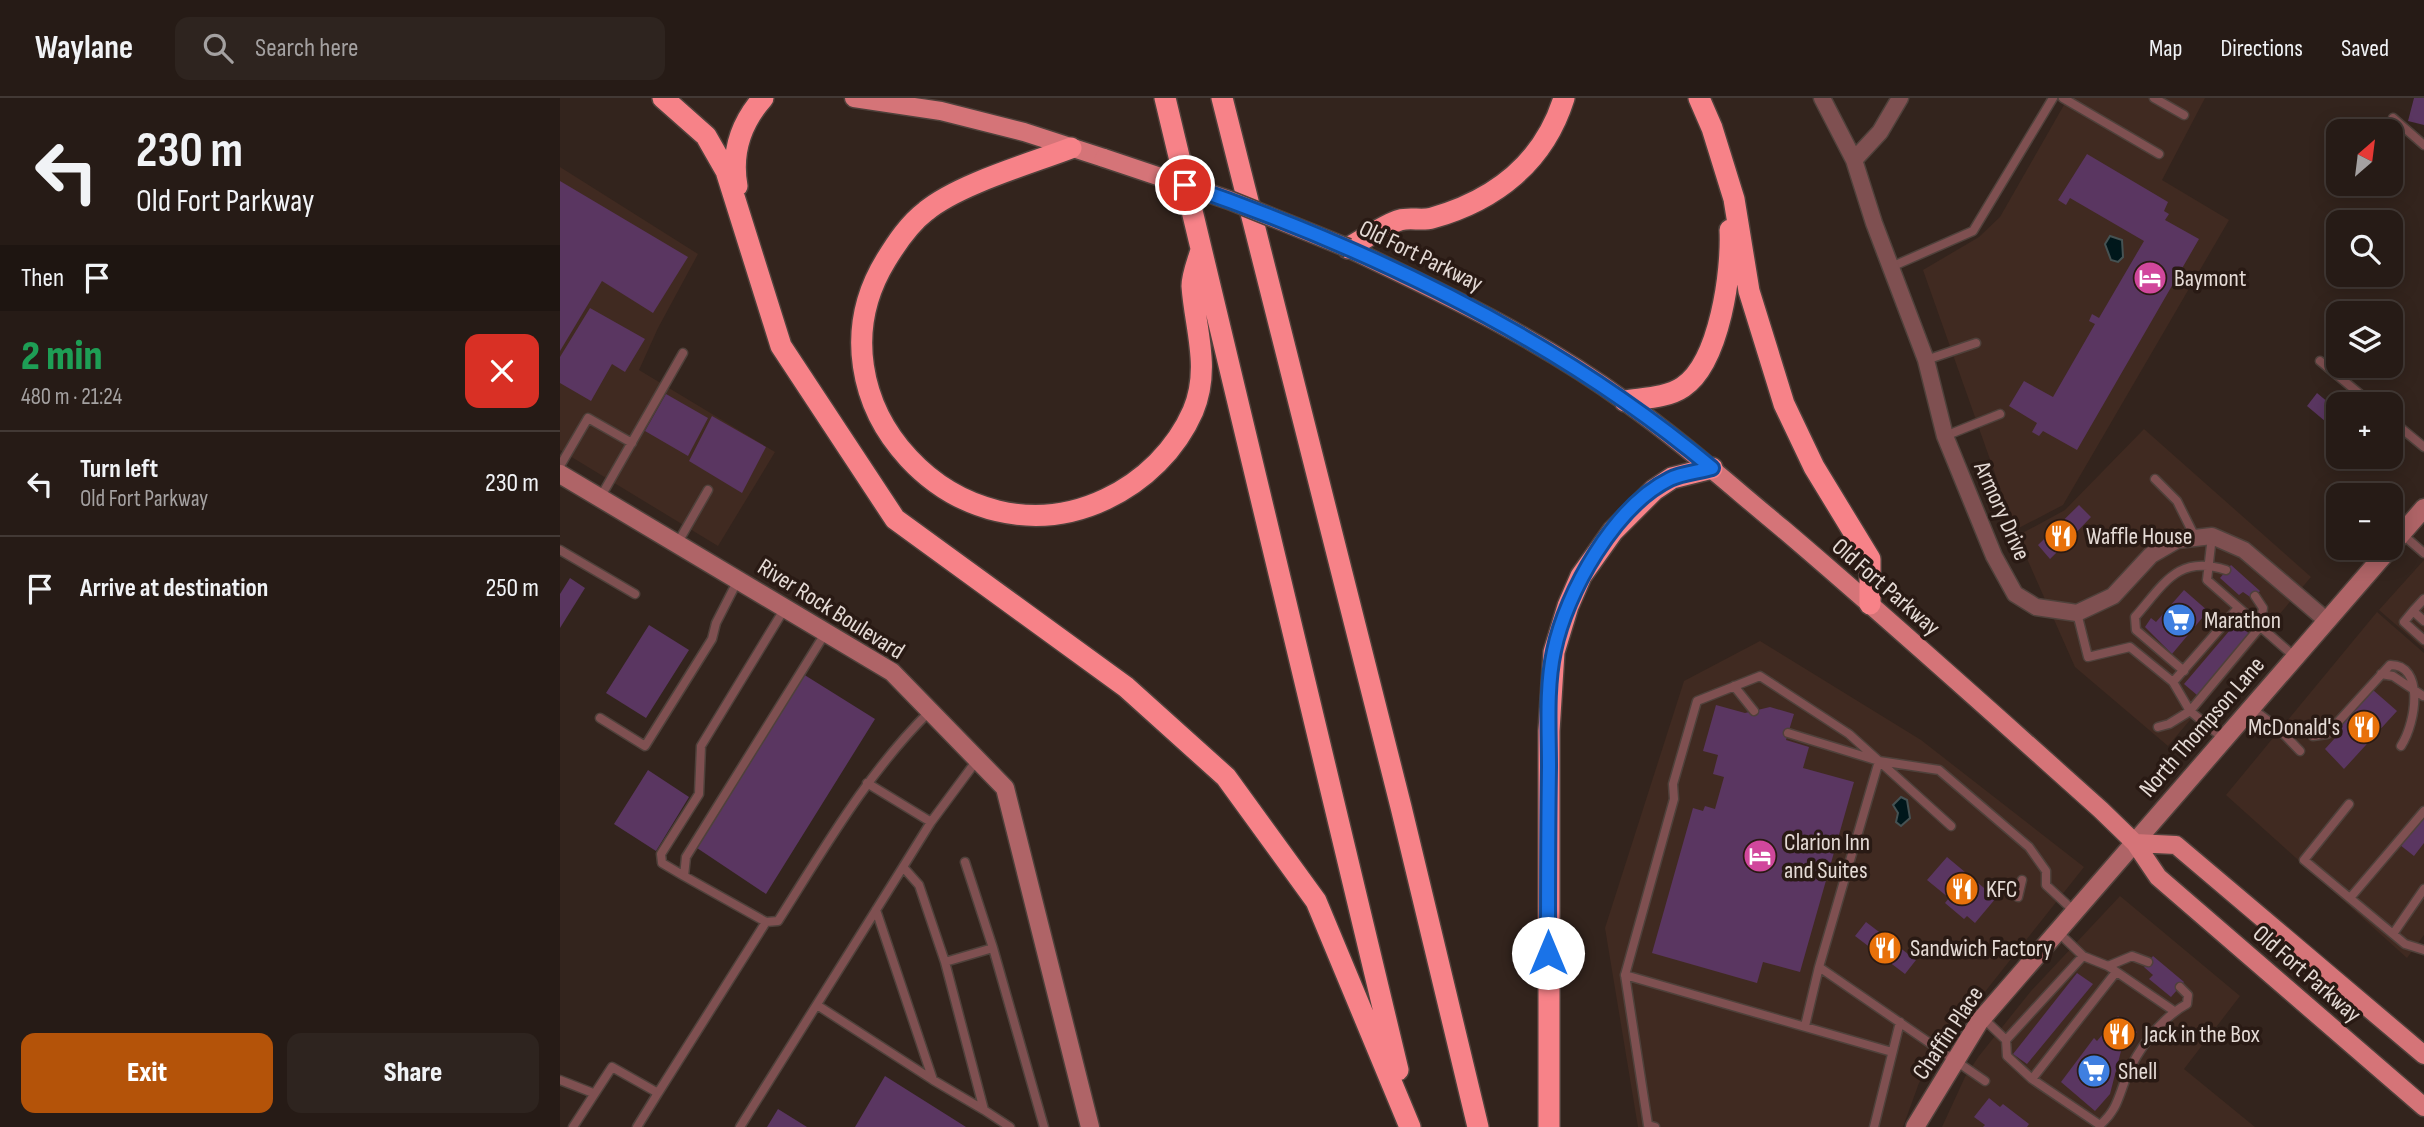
<!DOCTYPE html>
<html lang="en">
<head>
<meta charset="utf-8">
<style>
	:root { --surface:#261b16; --page:#2e241f; --text:#f1f3f6; --muted:#a4a1a1; --line:#423935; --accent:#b45309 }
	body { margin:0; font-family:"Sofia Sans Condensed",sans-serif; background:var(--page); color:var(--text); height:100vh; display:flex; flex-direction:column; font-size:26px; white-space:nowrap }
	* { box-sizing:border-box; margin:0 }
	p { font-size:23px; color:var(--muted) }
	.icon { flex:none; width:38px; height:38px; fill:none; stroke:currentColor; stroke-width:2; stroke-linecap:round; stroke-linejoin:round }
	.map { position:relative; flex:1; overflow:hidden }
	.drawer { display:flex; flex-direction:column; background:var(--surface); width:560px }
	.drawer>* { flex:none }
	.banner { background:#261b16; color:var(--text); overflow:hidden }
	.needle { width:46px; rotate:28deg }
	.fabs { position:absolute; left:1766px; top:21px; display:grid; gap:14px }
	.fabs a { display:grid; place-items:center; width:77px; height:77px; border-radius:14px; background:var(--surface); box-shadow:0 4px 18px #0003,0 0 0 2px var(--line); font-size:35px }
	.pin { position:absolute; display:grid; place-items:center; width:60px; height:60px; color:#fff; margin:-30px; border:4px solid #fff; border-radius:50%; box-shadow:0 2px 7px #0007 }
	.me { position:absolute; width:77px; margin:-38px; rotate:0deg; stroke-linejoin:round; filter:drop-shadow(0 0 5px #0008) }
	.turn { display:flex; align-items:center; gap:24px; height:147px; padding:0 21px; font-size:32px }
	.turn .icon { width:91px; height:91px; stroke-width:2.5 }
	.turn b { display:block; font-size:49px; line-height:60px }
	.then { display:flex; align-items:center; height:66px; padding:0 21px; background:#0003; gap:14px; font-size:26px }
	.round { display:grid; place-items:center; flex:none; width:74px; height:74px; border-radius:14px; background:var(--page) }
	.head { display:flex; align-items:center; justify-content:space-between; height:119px; padding:0 21px }
	h1 { font-size:42px; font-weight:800; line-height:52px; color:#1e9e55 }
	.primary-button { display:flex; gap:14px; margin-top:auto; padding:14px 21px }
	.primary-button a { flex:1; height:80px; border-radius:14px; background:var(--accent); color:#fff; font-size:28px; font-weight:800; line-height:80px; text-align:center }
	.primary-button a+a { background:var(--page); color:var(--text) }
	ul { padding:0; list-style:none }
	li { display:flex; align-items:center; gap:21px; height:105px; padding:0 21px; border-top:2px solid var(--line) }
	li div { flex:1 }
	li b { display:block; font-size:26px }
	li em { font-style:normal }
	header { display:flex; align-items:center; gap:42px; box-sizing:border-box; height:98px; padding:0 35px; background:var(--surface); border-bottom:2px solid var(--line) }
	header strong { font-size:33px }
	nav { display:flex; gap:38px; margin-inline-start:auto; font-size:24px }
	.search { width:490px; height:63px; background:var(--page); display:flex; align-items:center; gap:18px; box-sizing:border-box; padding:0 24px; border-radius:14px; color:var(--muted); font-size:26px }
	main { display:flex; flex:1; min-height:0 }
	.map>svg:first-child { display:block }
	.built { fill:#402a21 }
	.water { fill:#00171b; stroke:#455253; stroke-width:2 }
	.building { fill:#5a3661 }
	.lines { fill:none; stroke-linecap:round; stroke-linejoin:round }
	.lane-casing { stroke:#4f413b; stroke-width:11 }
	.street-casing { stroke:#4f413b; stroke-width:19 }
	.secondary-casing { stroke:#4f413b; stroke-width:21 }
	.primary-casing { stroke:#4f413b; stroke-width:21 }
	.highway-casing { stroke:#4f413b; stroke-width:24 }
	.lane { stroke:#7f5051; stroke-width:8 }
	.street { stroke:#7f5051; stroke-width:16 }
	.secondary { stroke:#af6467; stroke-width:18 }
	.primary { stroke:#d57478; stroke-width:18 }
	.highway { stroke:#f78288; stroke-width:21 }
	.primary-bridge-casing { stroke:#4f413b; stroke-width:21; stroke-linecap:butt }
	.primary-bridge { stroke:#d57478; stroke-width:18 }
	.route-casing { stroke:#114b97; stroke-width:18 }
	.route { stroke:#1a73e8; stroke-width:12 }
	.labels { text-anchor:middle; dominant-baseline:central; stroke-width:7; stroke-linejoin:round; paint-order:stroke }
	.street-label { font-size:24px; fill:#e5dbd6; stroke:#291a14 }
	.poi-label { font-size:24px; fill:#e5dbd6; stroke:#291a14; text-anchor:start }
</style>
</head>
<body>
<header>
<strong>Waylane</strong>
<div class="search"><svg class="icon" aria-label="search" viewBox="0 0 24 24"><circle cx="10" cy="10" r="6"/><path d="M15 15l6 6"/></svg>Search here</div>
<nav><a>Map</a><a>Directions</a><a>Saved</a></nav>
</header>
<main>
<section class="drawer">
<div class="banner">
<div class="turn"><svg class="icon" aria-label="left" viewBox="0 0 24 24"><path d="M17 20v-9H6M10 6l-5 5 5 5"/></svg><div><b>230 m</b>Old Fort Parkway</div></div>
<div class="then">Then<svg class="icon" aria-label="arrive" viewBox="0 0 24 24"><path d="M6 21V4h12l-3 4 3 4H6"/></svg></div>
</div>
<div class="head"><div><h1>2 min</h1><p>480 m · 21:24</p></div><a class="round" style="background:#d93025;color:#fff"><svg class="icon" aria-label="close" viewBox="0 0 24 24"><path d="M6 6l12 12M18 6L6 18"/></svg></a></div>
<ul>
<li><svg class="icon" aria-label="left" viewBox="0 0 24 24"><path d="M17 20v-9H6M10 6l-5 5 5 5"/></svg><div><b>Turn left</b><p>Old Fort Parkway</p></div><em>230 m</em></li>
<li><svg class="icon" aria-label="arrive" viewBox="0 0 24 24"><path d="M6 21V4h12l-3 4 3 4H6"/></svg><div><b>Arrive at destination</b></div><em>250 m</em></li>
</ul>
<div class="primary-button"><a>Exit</a><a>Share</a></div>
</section>
<div class="map">
<svg width="1864" height="1029" viewBox="0 0 1864 1029">
	<rect width="100%" height="100%" fill="#33241d"/>
	<!-- built -->
	<path class="built" d="M1508,0H1645L1602,82L1669,122L1503,407L1455,432L1363,172L1419,139L1440,119Z
		M0,69L138,156L98,230L79,272L215,354L158,448L0,352Z
		M1584,331L1751,479L1608,648L1515,569L1457,438L1505,412Z
		M1864,462V551L1819,512Z
		M1817,514L1864,555V837L1847,860L1666,697Z
		M1200,543L1361,642L1524,769L1405,919L1359,985L1343,1029H1078L1045,830L1124,583Z
		M1560,798L1680,898L1624,971L1695,1029H1382L1405,979L1419,958L1471,893Z"/>
	<!-- water -->
	<path class="water" d="M1550,138L1562,142L1563,159L1558,164L1551,162L1545,146Z
		M1341,699L1347,702L1350,720L1341,728L1336,724L1338,715L1333,707Z"/>
	<!-- building -->
	<path class="building" d="M1854,0H1864V27L1848,23Z
		M1527,56L1608,104L1604,113L1609,116L1605,122L1639,141L1517,352L1483,333L1479,338L1472,334L1477,325L1449,308L1464,283L1493,299L1535,226L1529,223L1532,216L1539,220L1584,143L1510,100L1506,107L1498,102Z
		M0,83L128,159L93,215L42,183L0,253Z
		M30,210L85,241L65,274L52,266L31,303L0,285V259Z
		M1757,295L1769,305L1776,296L1788,306H1778V334L1747,308Z
		M106,296L148,320L128,358L85,333Z
		M152,318L206,349L182,395L129,363Z
		M1519,407L1531,419L1511,440L1513,443L1502,455L1499,452L1490,461L1478,447Z
		M1671,467L1700,493L1693,501L1683,494L1679,497L1660,480Z
		M10,480L25,490L0,530V496Z
		M1624,492L1648,513L1612,556L1585,529L1591,520L1596,524Z
		M1676,525L1691,537L1637,597L1624,586Z
		M89,527L129,552L86,620L46,595Z
		M243,576L315,621L206,796L137,750Z
		M1813,592L1837,613L1784,671L1765,651L1775,640L1771,637Z
		M1156,607L1185,615L1210,609L1234,616L1226,642L1249,649L1243,670L1294,684L1240,874L1203,864L1197,885L1092,855L1133,710L1143,713L1145,708L1155,711L1164,679L1153,676L1158,657L1143,653Z
		M88,672L129,699L96,753L54,726Z
		M1864,719V745L1854,758L1840,747Z
		M1387,759L1436,800L1415,825L1407,818L1404,821L1385,805L1389,800L1367,782Z
		M1306,824L1356,862L1345,876L1295,838Z
		M1593,858L1624,884L1611,899L1589,881L1593,877L1584,869Z
		M1517,875L1533,886L1467,966L1453,956Z
		M1558,918L1577,934L1561,953L1550,996L1535,1013L1501,984L1534,940L1537,943Z
		M325,978L406,1029H295Z
		M1429,1000L1440,1009L1443,1006L1469,1026L1467,1029H1423L1425,1027L1414,1019Z
		M218,1011L247,1029H207Z"/>
	<g class="lines">
		<defs>
			<path id="lane" d="M1503,0L1599,56
				M1594,0L1624,17
				M1833,20L1864,47
				M1331,169L1413,133L1493,0
				M1366,262L1416,245
				M1760,263L1812,306
				M1830,321L1864,349
				M1385,338L1440,316
				M0,368L28,320L72,345
				M1595,381L1617,403L1635,439
				M40,400L123,255
				M1842,436L1864,455
				M1652,438L1647,482L1735,559
				M117,446L148,392
				M0,452L75,496
				M1864,501L1853,513L1864,523
				M1678,510L1613,584L1630,613L1700,529L1703,510L1695,498
				M1853,513L1844,524L1864,542
				M1517,515L1528,559L1570,549L1613,584
				M266,534L126,759L124,778L206,824L218,823C265,749 308,674 370,613
				M1624,573L1576,532L1575,519C1604,486 1618,456 1666,472
				M1821,576L1833,578L1863,598
				M1174,588L1194,613
				M1691,610L1718,630L1740,653
				M40,620L85,648L152,541L156,525L178,482
				M1598,629L1609,626L1630,613L1664,641
				M1228,635L1319,663L1379,672L1469,749L1486,773V787L1514,813
				M1753,638L1767,636L1830,567C1864,566 1857,623 1841,648
				M417,662L371,724L343,769L359,787L385,864L433,850L484,1029
				M1319,663L1391,728
				M307,685L371,724
				M1789,706L1744,762L1845,846L1864,852
				M405,764L433,850
				M124,778L102,765L101,756L139,696L141,648L225,510
				M1458,799L1462,782
				M1790,800L1864,713
				M1499,835L1523,858L1548,868L1614,913
				M1833,836L1864,791
				M1523,858L1446,942L1447,958L1472,981L1540,1027C1557,1012 1558,1000 1566,980C1577,952 1601,920 1627,906L1628,897L1620,889
				M385,864L424,1012L450,1029
				M1548,868L1572,858L1588,864
				M1065,877L1088,1027L1095,1029
				M257,907L373,982L316,812
				M1423,920L1446,942
				M1245,928L1259,869
				M1332,954L1065,877L1114,701L1113,686L1137,603L1200,578L1289,636L1319,663L1259,869L1425,983
				M1472,981L1556,874
				M0,982L33,995
				M373,982L424,1012
				M13,1029L52,969L98,995L206,824
				M77,1029L98,995
				M180,1029L343,769
				M1314,1029L1340,924"/>
			<path id="street" d="M1262,0L1294,62L1314,125L1366,262L1385,338L1434,458L1455,496L1476,509L1517,515L1553,498L1591,457L1617,442L1652,438L1684,452L1766,522
				M1294,62L1320,34L1340,0"/>
			<path id="secondary" d="M0,376L332,574L445,690L530,1029
				M1830,449L1864,410
				M1355,1029L1419,924L1830,450"/>
			<path id="primary" d="M294,0L381,13L464,34L544,60
				M788,150C884,196 980,241 1066,304C1121,343 1171,388 1223,431C1331,523 1436,618 1541,712L1575,745L1598,779L1864,1009
				M1575,745L1616,747L1864,957"/>
			<path id="highway" d="M103,0L146,38L166,73L221,248L335,421L566,589L666,679L756,803L850,1029
				M605,0L838,972
				M662,0L841,709L918,1029
				M1139,0L1152,30L1174,101L1189,193L1224,306L1254,369L1310,461V506
				M511,50C469,66 399,86 366,113C349,126 337,144 326,162C240,302 399,471 546,401C584,383 616,352 633,313C651,270 635,231 632,188C632,177 638,163 641,152
				M177,88C171,54 181,25 203,0
				M788,150C805,141 823,127 840,122C850,119 862,123 872,120C936,102 984,64 1004,0
				M1065,303C1083,300 1107,300 1123,289C1160,264 1172,173 1170,132
				M989,1029V633L994,554L1008,508L1021,478L1053,433L1094,392L1112,380L1152,370"/>
		</defs>
		<!-- lane casing -->
		<use href="#lane" class="lane-casing"/>
		<!-- street casing -->
		<use href="#street" class="street-casing"/>
		<!-- secondary casing -->
		<use href="#secondary" class="secondary-casing"/>
		<!-- primary casing -->
		<use href="#primary" class="primary-casing"/>
		<!-- highway casing -->
		<use href="#highway" class="highway-casing"/>
		<!-- lane -->
		<use href="#lane" class="lane"/>
		<!-- street -->
		<use href="#street" class="street"/>
		<!-- secondary -->
		<use href="#secondary" class="secondary"/>
		<!-- primary -->
		<use href="#primary" class="primary"/>
		<!-- highway -->
		<use href="#highway" class="highway"/>
		<defs>
			<path id="primary-bridge" d="M544,60L669,102L788,150"/>
		</defs>
		<!-- primary-bridge casing -->
		<use href="#primary-bridge" class="primary-bridge-casing"/>
		<!-- primary-bridge -->
		<use href="#primary-bridge" class="primary-bridge"/>
	</g>
	<g class="lines">
		<defs>
			<path id="route" d="M625,87C814,152 998,241 1152,370C1138,374 1122,375 1110,381C1055,408 1006,494 994,553C986,590 989,631 989,669C988,731 988,793 988,855"/>
		</defs>
		<!-- route casing -->
		<use href="#route" class="route-casing"/>
		<!-- route -->
		<use href="#route" class="route"/>
	</g>
	<!-- icons -->
	<defs>
		<symbol id="hotel-disc" viewBox="-11 -11 22 22"><circle r="9.5" fill="#d1479c" stroke="#291a14"/><path d="M-6-4.5h1.5V1H6V5H4.5V3h-9V5H-6ZM-4 0a1.8 1.8 0 1 1 3.6 0ZM.5 0V-2.5h3Q6-2.5 6 0Z" fill="#fff"/></symbol>
		<symbol id="restaurant-disc" viewBox="-11 -11 22 22"><circle r="9.5" fill="#e8710a" stroke="#291a14"/><path d="M-5-6h1v4h1v-4h1v4h1v-4h1v5L-1.5 .5V6h-2V.5L-5-1ZM5-6V6H3V1.5H1.5Q1.5-4 5-6Z" fill="#fff"/></symbol>
		<symbol id="supermarket-disc" viewBox="-11 -11 22 22"><circle r="9.5" fill="#3f7fe0" stroke="#291a14"/><path d="M-6-5.5h2.5l.6 2H6L4.5 2H-2.5L-4.4-4H-6ZM-1.5 3.2a1.3 1.3 0 1 0 .1 0ZM3 3.2a1.3 1.3 0 1 0 .1 0Z" fill="#fff"/></symbol>
	</defs>
	<g fill-rule="evenodd">
		<use href="#hotel-disc" x="1571" y="161" width="38" height="38"/>
		<use href="#restaurant-disc" x="1482" y="419" width="38" height="38"/>
		<use href="#supermarket-disc" x="1600" y="503" width="38" height="38"/>
		<use href="#restaurant-disc" x="1785" y="610" width="38" height="38"/>
		<use href="#hotel-disc" x="1181" y="739" width="38" height="38"/>
		<use href="#restaurant-disc" x="1383" y="772" width="38" height="38"/>
		<use href="#restaurant-disc" x="1306" y="831" width="38" height="38"/>
		<use href="#restaurant-disc" x="1540" y="917" width="38" height="38"/>
		<use href="#supermarket-disc" x="1515" y="954" width="38" height="38"/>
	</g>
	<g class="labels">
		<!-- street labels -->
		<g class="street-label">
			<text transform="translate(861 158) rotate(26)">Old Fort Parkway</text>
			<text transform="translate(1442 413) rotate(66)">Armory Drive</text>
			<text transform="translate(1326 489) rotate(41)">Old Fort Parkway</text>
			<text transform="translate(271 511) rotate(32)">River Rock Boulevard</text>
			<text transform="translate(1642 629) rotate(-49)">North Thompson Lane</text>
			<text transform="translate(1747 876) rotate(41)">Old Fort Parkway</text>
			<text transform="translate(1388 935) rotate(-56)">Chaffin Place</text>
		</g>
		<!-- poi labels -->
		<g class="poi-label">
			<text x="1614" y="180">Baymont</text>
			<text x="1526" y="438">Waffle House</text>
			<text x="1644" y="522">Marathon</text>
			<text x="1780" y="629" text-anchor="end">McDonald's</text>
			<text x="1224" y="744">Clarion Inn<tspan x="1224" dy="28">and Suites</tspan></text>
			<text x="1426" y="791">KFC</text>
			<text x="1350" y="850">Sandwich Factory</text>
			<text x="1584" y="936">Jack in the Box</text>
			<text x="1558" y="973">Shell</text>
		</g>
	</g>
</svg>
<div class="fabs">
<a><svg class="needle" viewBox="-14 -14 28 28"><path d="M0-13l5 13h-10z" fill="#e53935"/><path d="M0 13l5-13h-10z" fill="#a4a1a1"/></svg></a>
<a><svg class="icon" aria-label="search" viewBox="0 0 24 24"><circle cx="10" cy="10" r="6"/><path d="M15 15l6 6"/></svg></a>
<a><svg class="icon" aria-label="layers" viewBox="0 0 24 24"><path d="M12 4l9 5-9 5-9-5zM3 14l9 5 9-5"/></svg></a>
<a>+</a>
<a>−</a>
</div>
<div class="pin" style="left:625px;top:87px;background:#d93025"><svg class="icon" aria-label="arrive" viewBox="0 0 24 24"><path d="M6 21V4h12l-3 4 3 4H6"/></svg></div>
<svg class="me" style="left:988px;top:855px" viewBox="-20 -20 40 40"><circle r="19" fill="#fff"/><path d="M0-13L10 11 0 6-10 11z" fill="#1a73e8"/></svg>
</div>
</main>
</body>
</html>
